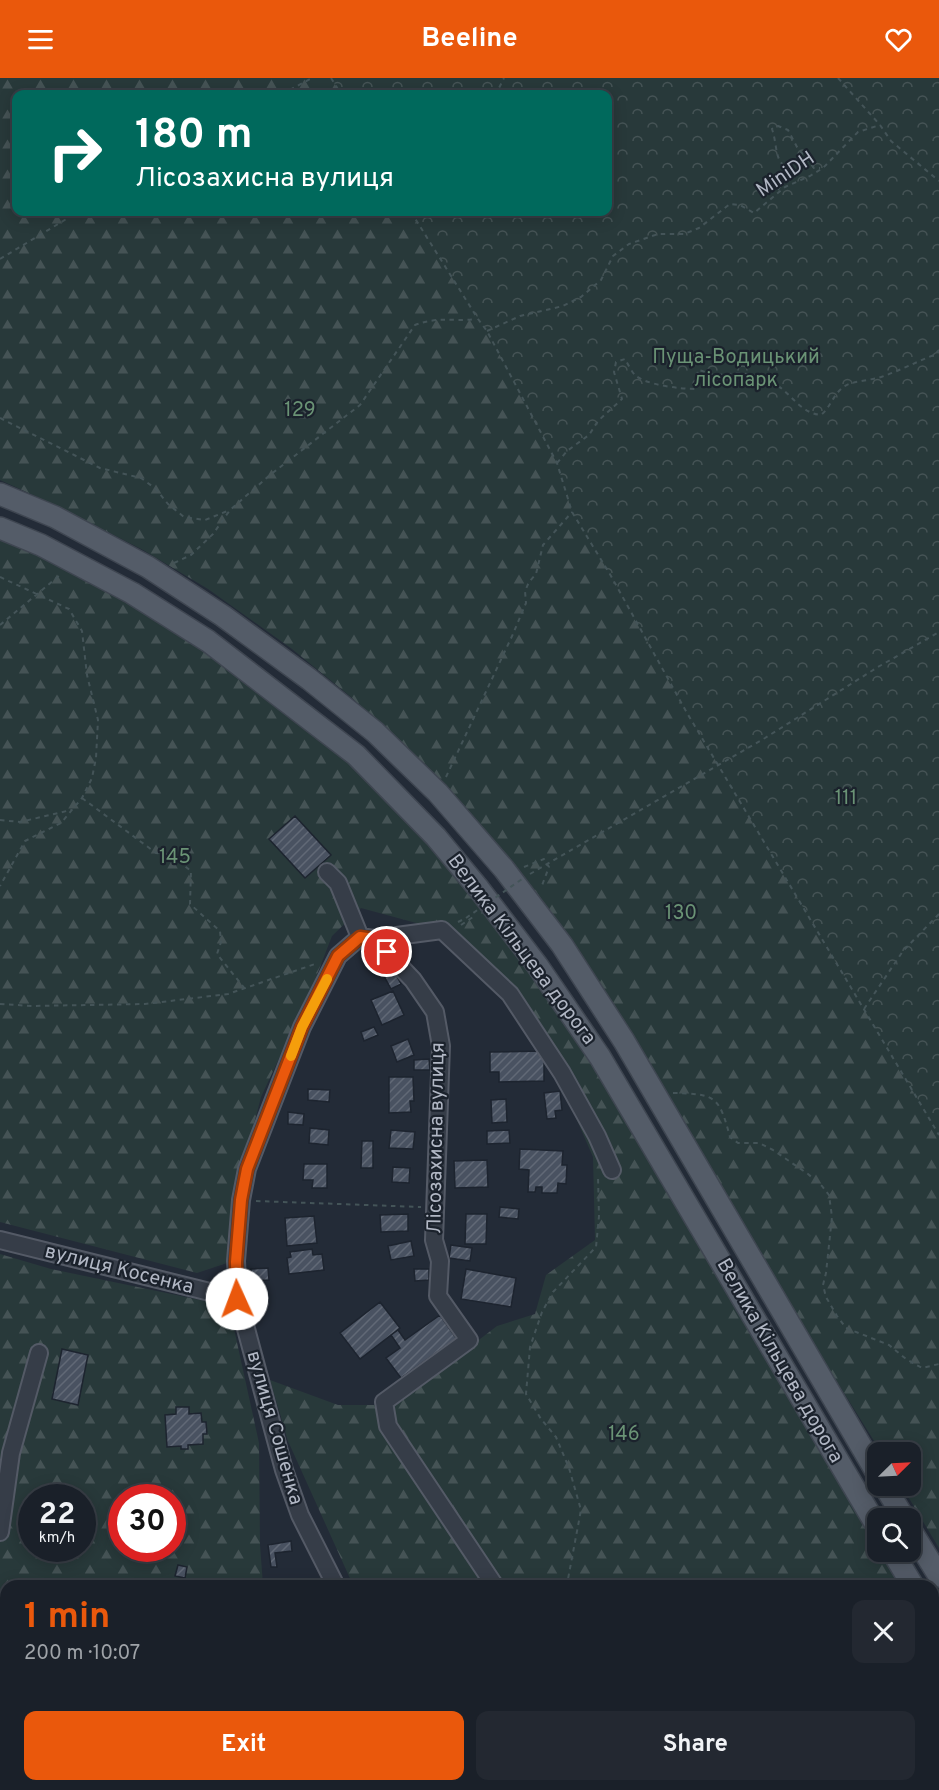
<!DOCTYPE html>
<html lang="en">
<head>
<meta charset="utf-8">
<style>
	:root { --surface:#1a2029; --page:#232831; --text:#f1f3f6; --muted:#9fa3a8; --line:#383e46; --accent:#ea580c }
	body { margin:0; font-family:Overpass,sans-serif; background:var(--page); color:var(--text); height:100vh; display:flex; flex-direction:column; font-size:22px; white-space:nowrap }
	* { box-sizing:border-box; margin:0 }
	p { font-size:20px; color:var(--muted) }
	.icon { flex:none; width:33px; height:33px; fill:none; stroke:currentColor; stroke-width:2; stroke-linecap:round; stroke-linejoin:round }
	.map { position:relative; flex:1; overflow:hidden }
	.details { position:absolute; left:0px; top:1502px; width:939px; height:212px; display:flex; flex-direction:column; background:var(--surface); border-radius:18px 18px 0 0; box-shadow:0 3px 15px #0003,0 0 0 2px var(--line) }
	.details>* { flex:none }
	.hud { position:absolute; left:12px; top:12px; width:600px; height:126px; border-radius:12px; box-shadow:0 3px 15px #0003,0 0 0 2px var(--line); background:#00695c; color:#fff; overflow:hidden }
	.needle { width:39px; rotate:66deg }
	.tools { position:absolute; left:867px; top:1364px; display:grid; gap:12px }
	.tools a { display:grid; place-items:center; width:54px; height:54px; border-radius:12px; background:var(--surface); box-shadow:0 3px 15px #0003,0 0 0 2px var(--line); font-size:30px }
	.speed { position:absolute; left:18px; top:1406px; display:flex; gap:12px; font-size:30px; font-weight:700; text-align:center }
	.speed>* { display:grid; place-content:center; width:78px; height:78px; border-radius:50%; background:var(--surface); box-shadow:0 3px 15px #0003,0 0 0 2px var(--line); line-height:1 }
	.speed small { font-size:15px; font-weight:400 }
	.speed .limit { border:9px solid #d22; background:#fff; color:#111 }
	.pin { position:absolute; display:grid; place-items:center; width:51px; height:51px; color:#fff; margin:-26px; border:3px solid #fff; border-radius:50%; box-shadow:0 2px 6px #0007 }
	.me { position:absolute; width:66px; margin:-33px; rotate:358deg; stroke-linejoin:round; filter:drop-shadow(0 0 4px #0008) }
	.turn { display:flex; align-items:center; gap:21px; height:126px; padding:0 24px; font-size:27px }
	.turn .icon { width:78px; height:78px; stroke-width:2.5 }
	.turn b { display:block; font-size:42px; line-height:51px }
	.round { display:grid; place-items:center; flex:none; width:63px; height:63px; border-radius:12px; background:var(--page) }
	.overview { display:flex; align-items:center; justify-content:space-between; height:102px; padding:0 24px }
	h1 { font-size:36px; font-weight:700; line-height:45px; color:var(--accent) }
	.primary-button { display:flex; gap:12px; margin-top:auto; padding:12px 24px }
	.primary-button a { flex:1; height:69px; border-radius:12px; background:var(--accent); color:#fff; font-size:24px; font-weight:700; line-height:69px; text-align:center }
	.primary-button a+a { background:var(--page); color:var(--text) }
	header { display:flex; justify-content:space-between; align-items:center; height:78px; padding:0 24px; background:var(--accent); color:#fff; font-size:27px; font-weight:700 }
	.map>svg:first-child { display:block }
	.forest { fill:url(#forest-firs); fill-rule:evenodd }
	.park { fill:url(#park-crowns) }
	.building { fill:url(#building-hatch); stroke:#1d242f; stroke-width:1.5 }
	.lines { fill:none; stroke-linecap:round; stroke-linejoin:round }
	.minor-casing { stroke:#545a66; stroke-width:20 }
	.major-casing { stroke:#3f4651; stroke-width:24 }
	.path { stroke:#445458; stroke-width:2; stroke-dasharray:4.5 4.5; stroke-linecap:butt }
	.minor { stroke:#363d48; stroke-width:16 }
	.major { stroke:#545c68; stroke-width:21 }
	.path-bridge { stroke:#445458; stroke-width:2; stroke-dasharray:4.5 4.5; stroke-linecap:butt }
	.route-casing { stroke:#983908; stroke-width:15 }
	.route { stroke:#ea580c; stroke-width:10 }
	.slow { stroke:#f59e0b; stroke-width:10 }
	.labels { text-anchor:middle; dominant-baseline:central; stroke-width:4.5; stroke-linejoin:round; paint-order:stroke }
	.street-label { font-size:20px; fill:#b1b7c4; stroke:#1b222c }
	.park-label { font-size:20px; fill:#6a9375; stroke:#1b222c }
</style>
</head>
<body>
<header><svg class="icon" aria-label="menu" viewBox="0 0 24 24"><path d="M4 6h16M4 12h16M4 18h16"/></svg>Beeline<svg class="icon" aria-label="heart" viewBox="0 0 24 24"><path d="M12 20l-8-8c-3-5 5-10 8-4 3-6 11-1 8 4z"/></svg></header>
<div class="map">
<svg width="939" height="1712" viewBox="0 0 939 1712">
	<defs>
		<pattern id="forest-firs" width="22" height="20" patternUnits="userSpaceOnUse" patternTransform="scale(1.5)"><rect width="22" height="20" fill="#28393a"/><path d="M5 1l3.5 6h-7zM16 11l3.5 6h-7z" fill="#455355"/></pattern>
		<pattern id="park-crowns" width="20" height="18" patternUnits="userSpaceOnUse" patternTransform="scale(1.5)"><rect width="20" height="18" fill="#28393a"/><path d="M2 6a3 3 0 1 1 6 0M12 15a3 3 0 1 1 6 0" fill="none" stroke="#455355"/></pattern>
		<pattern id="building-hatch" width="6" height="6" patternUnits="userSpaceOnUse" patternTransform="scale(1.5)"><rect width="6" height="6" fill="#495261"/><path d="M-1 1l2-2M0 6l6-6M5 7l2-2" fill="none" stroke="#616976"/></pattern>
	</defs>
	<rect width="100%" height="100%" fill="#232b37"/>
	<!-- forest -->
	<path class="forest" d="M0,0H939V1470L901,1407H910V1374H881L812,1264L692,1062L642,973L607,917L547,833L471,742L456,719L424,685L395,661L351,619L292,571L208,511L143,472L55,427L0,402ZM16,16H608V134H16Z
		M0,450L132,515L356,677L537,887L877,1450L878,1473H892L913,1507H353L288,1363L270,1302L338,1327H394L497,1248L535,1236L546,1197L595,1162L593,1079L554,989L509,927L442,852L361,830L332,858L311,912L261,1019L234,1122L230,1184L197,1195L0,1144Z
		M0,1176L51,1191L229,1228L259,1365L260,1467L263,1507L6,1508V1600H0ZM32,1419H82V1470H32ZM122,1419H172V1470H122Z
		M933,1540L939,1550V1712H581L577,1707H933Z"/>
	<!-- park -->
	<path class="park" d="M331,0H939V1057L687,635L611,498L572,434L557,385L487,253L478,241L411,134H608V16H341Z"/>
	<!-- building -->
	<path class="building" d="M295,738L331,777L305,800L269,761Z
		M393,891L401,906L391,911L383,896Z
		M393,913L404,937L382,947L371,922Z
		M374,949L378,957L364,963L361,954Z
		M408,961L414,977L397,984L391,968Z
		M544,973V1003L499,1004V994H490V974Z
		M429,981L430,992H414V982Z
		M389,999H413L414,1023H410L411,1034L389,1035Z
		M308,1011L330,1012L329,1024L308,1022Z
		M560,1013L562,1032L555,1033L556,1040L547,1041L544,1015Z
		M506,1021L507,1044L492,1045L491,1022Z
		M288,1034L304,1036L303,1047L288,1046Z
		M310,1050L329,1052L328,1067L309,1065Z
		M391,1052L415,1054L413,1071L389,1070Z
		M509,1052L510,1065L487,1066V1053Z
		M362,1063H373V1090H361Z
		M520,1071L563,1073L562,1087H567L566,1106L558,1105L557,1115H542V1109H536L535,1114H528L529,1092L519,1091Z
		M487,1082L488,1109L455,1110L454,1083Z
		M304,1086H327V1110H312L313,1102H303Z
		M393,1089L410,1090L409,1105L392,1104Z
		M500,1129L519,1131L518,1141L499,1139Z
		M408,1136V1153L381,1154L380,1137Z
		M466,1136H487L486,1166H465Z
		M314,1138L317,1165L287,1168L285,1140Z
		M411,1163L414,1178L391,1182L388,1168Z
		M451,1167L472,1170L470,1183L449,1180Z
		M312,1171L313,1177L322,1176L324,1192L289,1196L287,1180L291,1179L290,1174Z
		M268,1190L269,1202L251,1203V1191Z
		M414,1191H429V1202L415,1203Z
		M466,1191L516,1200L511,1229L461,1221Z
		M380,1224L400,1250L360,1281L340,1255Z
		M440,1237L459,1264L453,1269L450,1265L401,1300L386,1280L400,1270L391,1257L398,1252L405,1262Z
		M62,1271L88,1277L78,1327L52,1321Z
		M176,1329H189V1336L201,1335L202,1344H206L207,1356H203V1366L188,1367V1371H181V1368L167,1369L165,1337L176,1336Z
		M291,1463L292,1473L275,1475L277,1489H271L268,1467Z
		M45,1470H71L70,1480L44,1476Z
		M178,1487L187,1489L185,1500L175,1498Z
		M0,1646L6,1647V1681L4,1694L0,1693Z
		M244,1707H274V1712H244Z
		M459,1708H478V1712H459Z"/>
	<g class="lines">
		<defs>
			<path id="minor" d="M327,794L338,805L360,859
				M374,861L442,852L510,916L562,995L597,1058L612,1092
				M0,1162L238,1221
				M0,1454L11,1375L39,1275
				M336,1508L300,1437L284,1392L238,1221L236,1183L241,1122L247,1091L302,949L338,878L360,859L374,861L413,902L435,934L441,968L434,1162L440,1183L438,1218L469,1262L384,1324L388,1348L495,1508
				M0,1604H6
				M365,1707V1712
				M577,1707L581,1712
				M194,1712V1707"/>
			<path id="major" d="M0,416L55,439L148,489L223,538L309,601L375,654L438,715L504,791L562,867L624,963L878,1397
				M0,450L41,467L132,515L208,563L356,677L436,759L479,811L537,887L600,979L878,1450
				M884,1407L904,1440
				M910,1451L939,1498
				M892,1473L913,1508
				M933,1540L939,1550"/>
		</defs>
		<!-- minor casing -->
		<use href="#minor" class="minor-casing"/>
		<!-- major casing -->
		<use href="#major" class="major-casing"/>
		<!-- path -->
		<path class="path" d="M331,0L341,16
			M838,0L880,47L891,63L939,103
			M282,16L312,0
			M493,16L499,10L504,0
			M778,112L784,100H796V94C772,86 779,72 772,51L778,48L788,52L797,69L814,90H820
			M411,134L478,241L487,253L557,385L572,434L611,498L687,635L939,1057
			M0,181L78,134
			M487,253L520,238L563,228L581,219L601,202L613,178L629,166L658,156H684L699,150L730,126L740,127L754,135L785,109L810,98L823,90L858,54L880,47
			M0,340L100,390L141,400L156,411L168,426L184,439L205,442L230,432
			M557,385L567,373L589,357L598,343L622,321L614,294L616,284L625,281C628,286 631,293 635,297C645,307 682,311 695,311L698,292C704,293 710,297 716,297C720,297 725,296 730,296C746,294 762,298 775,306C792,316 800,335 821,337C832,328 834,312 849,306C857,303 871,302 881,299C899,293 916,284 934,277L939,272
			M174,485L191,477L213,456L230,432L270,397L360,327L415,247C439,238 452,244 476,241
			M0,499L69,531L82,553L87,597L98,642L96,680L92,700L82,720L61,745L25,763L0,808
			M0,547L60,497
			M446,699L513,556L526,525L525,513L529,504L536,496L543,467L572,434
			M82,720L156,775L171,777L191,793L190,826L220,853L221,864L217,876L245,911
			M0,742L20,744L71,732
			M524,789L544,781L549,789L541,810
			M530,796L765,660L878,589L939,554
			M458,844L466,840
			M461,847L473,839
			M0,926L32,928L145,926L228,916L315,886
			M864,931L903,873L939,836
			M673,1015C716,1016 719,1018 730,1059L738,1065H759L773,1072L808,1096L822,1108L829,1117L832,1139L826,1195L823,1207L826,1219L837,1238L846,1250L889,1267L906,1281L922,1290L939,1286
			M256,1123L421,1129
			M564,1508L568,1501L581,1432L569,1390L556,1359L541,1341L526,1316L530,1269L542,1234L553,1214L596,1169L599,1138L598,1099
			M344,1707V1712
			M654,1707L656,1712
			M796,1707L800,1712
			M386,1712V1707"/>
		<!-- minor -->
		<use href="#minor" class="minor"/>
		<!-- major -->
		<use href="#major" class="major"/>
		<!-- path-bridge -->
		<path class="path-bridge" d="M466,840L525,799"/>
	</g>
	<g class="lines">
		<defs>
			<path id="route" d="M237,1221L236,1184L241,1122L247,1091L302,949L338,878L360,859L374,861L387,874"/>
		</defs>
		<!-- route casing -->
		<use href="#route" class="route-casing"/>
		<!-- route -->
		<use href="#route" class="route"/>
		<!-- slow -->
		<path class="slow" d="M291,978L302,949L327,901"/>
	</g>
	<g class="labels">
		<!-- street labels -->
		<g class="street-label">
			<text transform="translate(786 97) rotate(-34)">MiniDH</text>
			<text transform="translate(521 872) rotate(53)">Велика Кільцева дорога</text>
			<text transform="translate(437 1060) rotate(-89)">Лісозахисна вулиця</text>
			<text transform="translate(119 1192) rotate(14)">вулиця Косенка</text>
			<text transform="translate(779 1283) rotate(60)">Велика Кільцева дорога</text>
			<text transform="translate(274 1350) rotate(74)">вулиця Сошенка</text>
		</g>
		<!-- park labels -->
		<g class="park-label">
			<text x="736" y="280">Пуща-Водицький<tspan x="736" dy="23">лісопарк</tspan></text>
			<text x="300" y="333">129</text>
			<text x="846" y="721">111</text>
			<text x="175" y="780">145</text>
			<text x="681" y="836">130</text>
			<text x="624" y="1357">146</text>
		</g>
	</g>
</svg>
<div class="tools">
<a><svg class="needle" viewBox="-14 -14 28 28"><path d="M0-13l5 13h-10z" fill="#e53935"/><path d="M0 13l5-13h-10z" fill="#9fa3a8"/></svg></a>
<a><svg class="icon" aria-label="search" viewBox="0 0 24 24"><circle cx="10" cy="10" r="6"/><path d="M15 15l6 6"/></svg></a>
</div>
<div class="speed"><div>22<small>km/h</small></div><div class="limit">30</div></div>
<div class="pin" style="left:387px;top:874px;background:#d93025"><svg class="icon" aria-label="arrive" viewBox="0 0 24 24"><path d="M6 21V4h12l-3 4 3 4H6"/></svg></div>
<svg class="me" style="left:237px;top:1221px" viewBox="-20 -20 40 40"><circle r="19" fill="#fff"/><path d="M0-13L10 11 0 6-10 11z" fill="#ea580c"/></svg>
<div class="hud">
<div class="turn"><svg class="icon" aria-label="right" viewBox="0 0 24 24"><path d="M7 20v-9h11M14 6l5 5-5 5"/></svg><div><b>180 m</b>Лісозахисна вулиця</div></div>
</div>
<section class="details">
<div class="overview"><div><h1>1 min</h1><p>200 m · 10:07</p></div><a class="round"><svg class="icon" aria-label="close" viewBox="0 0 24 24"><path d="M6 6l12 12M18 6L6 18"/></svg></a></div>
<div class="primary-button"><a>Exit</a><a>Share</a></div>
</section>
</div>
</body>
</html>
